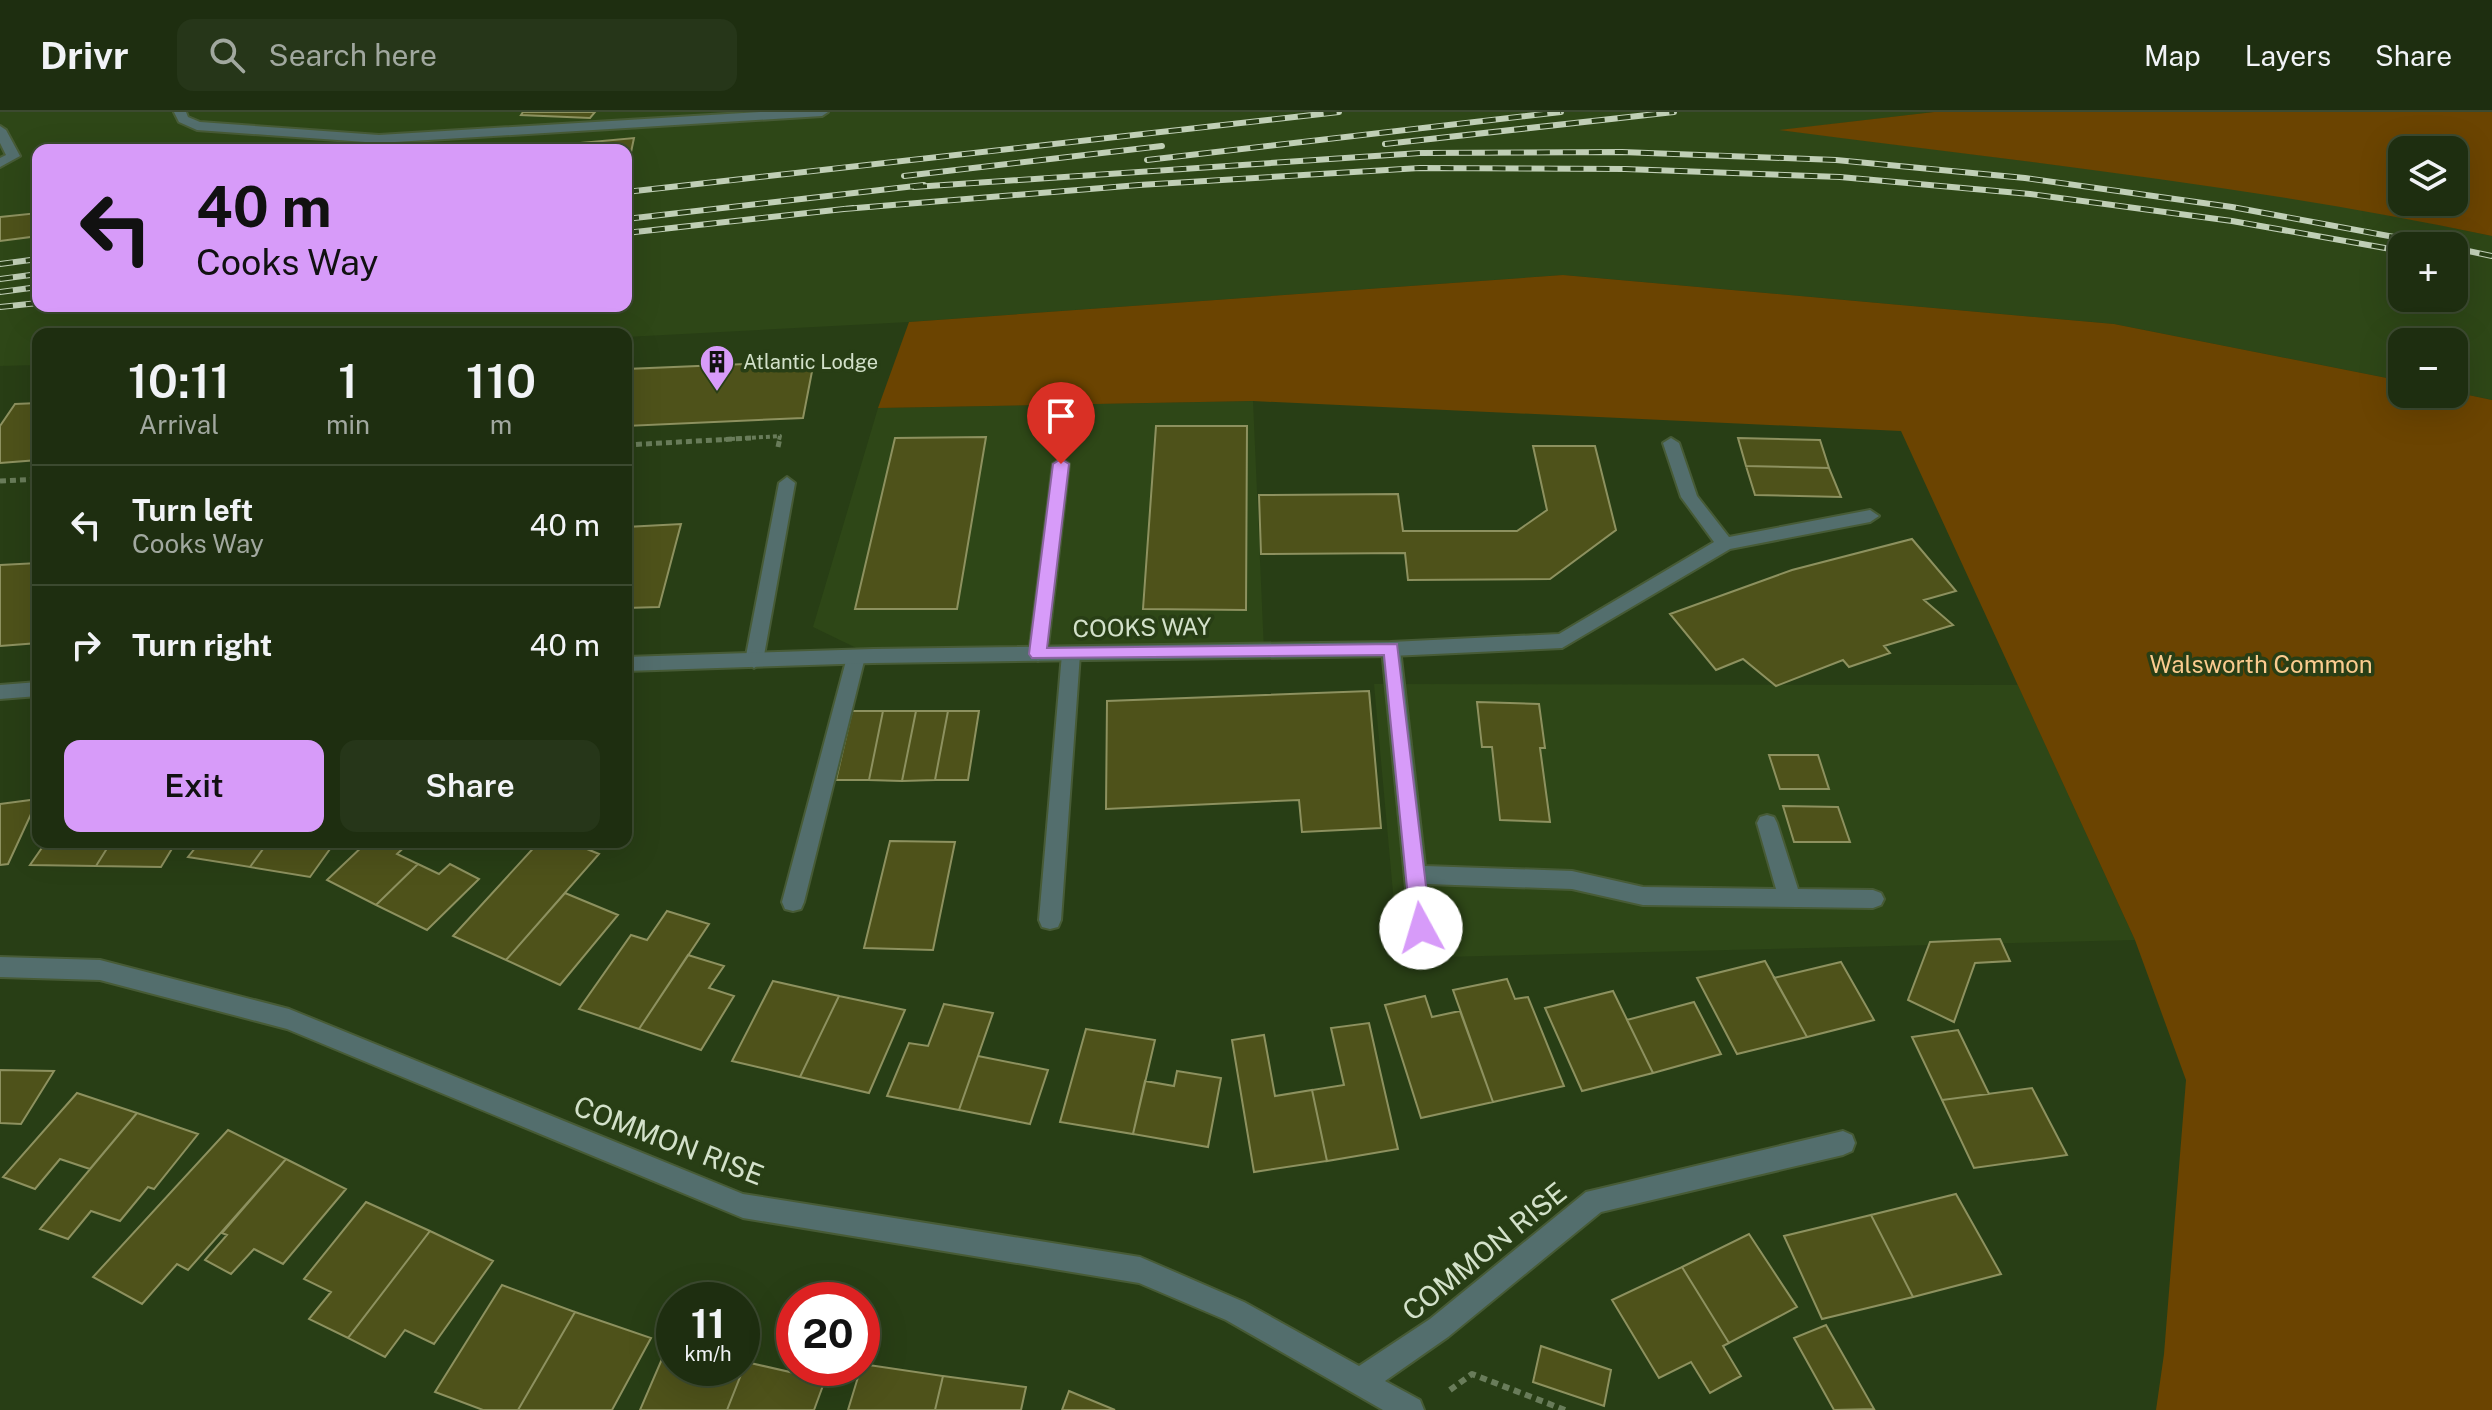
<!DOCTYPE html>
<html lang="en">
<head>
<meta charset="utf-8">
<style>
	:root { --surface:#1e2e10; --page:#263619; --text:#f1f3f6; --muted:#a1a89f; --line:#3c4a30; --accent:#d79bf9 }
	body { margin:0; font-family:"Public Sans",sans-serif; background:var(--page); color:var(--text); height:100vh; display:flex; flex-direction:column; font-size:30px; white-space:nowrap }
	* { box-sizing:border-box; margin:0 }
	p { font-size:26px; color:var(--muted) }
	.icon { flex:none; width:44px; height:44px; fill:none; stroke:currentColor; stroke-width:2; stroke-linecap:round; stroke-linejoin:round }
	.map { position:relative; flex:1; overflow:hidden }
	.panel { position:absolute; left:32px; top:216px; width:600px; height:520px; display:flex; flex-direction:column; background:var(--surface); border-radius:16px; box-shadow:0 8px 32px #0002,0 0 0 2px var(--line) }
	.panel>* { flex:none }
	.hud { position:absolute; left:32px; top:32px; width:600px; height:168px; border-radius:16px; box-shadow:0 8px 32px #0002,0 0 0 2px var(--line); background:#d79bf9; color:#111; overflow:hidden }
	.controls { position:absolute; left:2388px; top:24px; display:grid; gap:16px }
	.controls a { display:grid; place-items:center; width:80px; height:80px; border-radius:16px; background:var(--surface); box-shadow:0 8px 32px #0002,0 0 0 2px var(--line); font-size:40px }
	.speed { position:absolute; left:656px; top:1170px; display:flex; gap:16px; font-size:40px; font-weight:700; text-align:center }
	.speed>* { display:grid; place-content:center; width:104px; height:104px; border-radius:50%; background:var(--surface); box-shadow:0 8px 32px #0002,0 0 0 2px var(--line); line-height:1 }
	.speed small { font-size:20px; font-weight:400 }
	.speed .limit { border:12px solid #d22; background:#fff; color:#111 }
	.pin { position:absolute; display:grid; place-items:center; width:68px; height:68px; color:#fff; margin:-82px -34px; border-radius:50% 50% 50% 0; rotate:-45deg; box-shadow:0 0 8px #0007 }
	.pin .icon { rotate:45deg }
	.me { position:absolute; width:88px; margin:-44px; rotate:354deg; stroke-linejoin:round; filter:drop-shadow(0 0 6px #0008) }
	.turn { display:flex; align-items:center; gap:28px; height:168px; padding:0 32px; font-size:36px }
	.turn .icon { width:104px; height:104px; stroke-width:2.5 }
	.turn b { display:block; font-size:56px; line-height:68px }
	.eta { display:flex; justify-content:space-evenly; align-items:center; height:136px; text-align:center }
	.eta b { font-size:48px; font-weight:600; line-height:56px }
	.action { display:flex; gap:16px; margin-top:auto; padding:16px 32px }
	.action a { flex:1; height:92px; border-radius:16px; background:var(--accent); color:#111; font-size:32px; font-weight:600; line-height:92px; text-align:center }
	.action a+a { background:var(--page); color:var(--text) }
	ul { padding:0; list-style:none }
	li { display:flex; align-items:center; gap:24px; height:120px; padding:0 32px; border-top:2px solid var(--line) }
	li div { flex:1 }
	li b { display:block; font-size:30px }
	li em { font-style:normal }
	header { display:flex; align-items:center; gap:48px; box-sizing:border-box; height:112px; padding:0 40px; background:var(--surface); border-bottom:2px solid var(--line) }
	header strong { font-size:38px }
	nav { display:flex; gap:44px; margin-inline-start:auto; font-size:28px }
	.search { width:560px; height:72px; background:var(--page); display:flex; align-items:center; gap:20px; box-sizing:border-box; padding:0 28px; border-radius:16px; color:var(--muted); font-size:30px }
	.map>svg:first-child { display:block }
	.built { fill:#2e4717; fill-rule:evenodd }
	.green { fill:#6b4401; fill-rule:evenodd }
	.building { fill:#4e521a; stroke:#8d915f; stroke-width:2 }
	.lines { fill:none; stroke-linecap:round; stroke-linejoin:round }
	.service-casing { stroke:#475b36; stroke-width:4 }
	.minor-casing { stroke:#475b36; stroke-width:4 }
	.path-far2 { stroke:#697c5a; stroke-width:4; stroke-dasharray:4 3; stroke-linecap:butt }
	.path-far1 { stroke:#697c5a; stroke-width:5; stroke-dasharray:6 4; stroke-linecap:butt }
	.path { stroke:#697c5a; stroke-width:6; stroke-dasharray:7 5; stroke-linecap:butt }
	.service { fill:#536e6d; fill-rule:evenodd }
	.minor { fill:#536e6d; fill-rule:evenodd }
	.rail-casing { stroke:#c0cfb6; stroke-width:6 }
	.rail { stroke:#283e15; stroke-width:4; stroke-dasharray:13; stroke-linecap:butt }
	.route { fill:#d79bf9; stroke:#8c65a2; stroke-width:2 }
	.labels { text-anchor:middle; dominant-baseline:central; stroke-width:7; stroke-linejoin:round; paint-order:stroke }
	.far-poi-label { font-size:20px; fill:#d3e1ca; stroke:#283e15; text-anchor:start }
	.street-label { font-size:24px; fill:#d3e1ca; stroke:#283e15 }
	.park-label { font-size:24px; fill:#fbcb8f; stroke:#283e15 }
	.near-street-label { font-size:28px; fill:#d3e1ca; stroke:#283e15 }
</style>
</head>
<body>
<header>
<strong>Drivr</strong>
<div class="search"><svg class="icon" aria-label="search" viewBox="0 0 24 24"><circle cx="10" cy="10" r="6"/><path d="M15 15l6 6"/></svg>Search here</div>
<nav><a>Map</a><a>Layers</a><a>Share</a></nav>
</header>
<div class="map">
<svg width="2492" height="1298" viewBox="0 0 2492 1298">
	<rect width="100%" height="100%" fill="#283e15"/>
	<!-- built -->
	<path class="built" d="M0,0H1934L1783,18L2207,72L2370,98L2492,124V288L2454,280V230H2402V269L2114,212L1563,163L909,210L626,225V222H38V253L0,254ZM38,38H626V194H38ZM2402,134H2454V186H2402Z
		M1253,289L1264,539L873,544L813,515L878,296Z
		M1374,572L2018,573L2135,828L1399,846Z"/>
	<!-- green -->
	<path class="green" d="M1934,0H2492V124C2257,74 2018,49 1779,18ZM2402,38H2454V90H2402Z
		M1563,163L2114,212L2402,269V282L2454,280L2492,288V1298H2156L2164,1242L2186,968L2135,828L1901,319L1253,289L878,296L909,210Z"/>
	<!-- building -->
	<path class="building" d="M523,0H595L590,6L521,3Z
		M634,26L630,45L626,46V38H579L581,31Z
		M38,101V124L0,129V105Z
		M814,249L803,306L626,314V257Z
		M38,291V348L0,351V314L15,292Z
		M1156,314H1247L1246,498L1143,497Z
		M986,325L957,497H855L895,326Z
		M1738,326L1820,328L1829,356L1746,354Z
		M1533,334H1595L1616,418L1550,467L1408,468L1405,441L1261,442L1259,383L1398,382L1403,419H1517L1547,398Z
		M1746,354L1829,356L1841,385L1755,383Z
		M681,412L659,495L626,496V415Z
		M1912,427L1956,479L1924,488L1953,513L1884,534L1890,541L1849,555L1843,548L1776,574L1743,547L1716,558L1670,502L1792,458Z
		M38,451V531L0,534V453Z
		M1369,579L1381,716L1302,720L1299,688L1106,697L1107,589Z
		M1477,590L1539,592L1545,636H1540L1550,710L1500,708L1492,635H1482Z
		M852,599H883L869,668H836Z
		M883,599H916L902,669L869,668Z
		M916,599H948L935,668L902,669Z
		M948,599H979L968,668H935Z
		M1769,643H1818L1829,677H1780Z
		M38,687L8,752L0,753V692Z
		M1783,694L1838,695L1850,730H1794Z
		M890,729L955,730L933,838L864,836Z
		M46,730H111L96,754L30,753Z
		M111,730H176L161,755L96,754Z
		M200,730H268L250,755L188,745Z
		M268,730H335L310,765L250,755Z
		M367,730H410L397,742L418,752L376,793L327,768Z
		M539,730H570L599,742L506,848L453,824Z
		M418,752L439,762L450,752L479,767L427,818L376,793Z
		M565,781L618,803L560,873L506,848Z
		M667,799L709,812L639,917L579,897L631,823L647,828Z
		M2000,827L2010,849L1975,851L1954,910L1908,888L1930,830Z
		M688,843L724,854L709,876L734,884L701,938L639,917Z
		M1765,849L1807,925L1737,942L1697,866Z
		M1841,850L1874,908L1807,925L1774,866Z
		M1507,867L1515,887L1528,885L1564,974L1493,990L1453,878Z
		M773,869L839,884L800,965L732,949Z
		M1613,879L1653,961L1582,979L1545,896Z
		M839,884L905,898L869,981L800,965Z
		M1425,884L1432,905L1460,899L1493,990L1421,1006L1385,893Z
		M1694,890L1721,942L1653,961L1627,908Z
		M944,892L993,901L959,998L887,984L909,931L928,934Z
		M1369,911L1398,1037L1327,1049L1312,978L1344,973L1331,916Z
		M1086,917L1155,928L1133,1022L1060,1010Z
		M1958,918L1989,982L1942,988L1912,925Z
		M1264,923L1275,984L1312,978L1327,1049L1254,1060L1232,928Z
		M978,944L1048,958L1030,1012L959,998Z
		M0,958L54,959L21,1012L0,1011Z
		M1177,959L1221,966L1208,1035L1133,1022L1145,969L1174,974Z
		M2032,976L2067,1043L1974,1056L1942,988Z
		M77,981L137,1001L90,1057L60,1047L35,1077L3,1065Z
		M137,1001L198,1022L154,1077L148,1075L120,1109L91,1099L68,1127L40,1117Z
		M228,1018L286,1047L188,1158L177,1152L142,1192L93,1165Z
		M286,1047L346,1077L283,1152L254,1137L231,1162L205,1148L227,1123L222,1121Z
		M1956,1082L2001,1162L1913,1185L1871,1103Z
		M366,1090L430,1119L348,1226L309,1207L331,1180L304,1167Z
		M1871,1103L1913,1185L1822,1207L1784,1124Z
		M430,1119L493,1149L434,1232L405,1218L385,1245L348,1226Z
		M1749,1122L1797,1195L1729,1231L1682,1155Z
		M1682,1155L1729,1231L1723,1234L1741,1264L1710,1281L1691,1250L1659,1266L1612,1188Z
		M502,1173L575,1200L518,1298H483L435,1280Z
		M575,1200L651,1226L612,1298H518Z
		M1826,1213L1874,1297L1834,1298L1794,1226Z
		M668,1233L674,1235V1256H742V1249L746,1250L727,1298H640Z
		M1541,1234L1611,1258L1604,1294L1533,1270Z
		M746,1250L825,1268L814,1298H727Z
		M862,1252L943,1264L935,1298H848Z
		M943,1264L1026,1275L1021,1298H935Z
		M1069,1279L1115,1298H1062Z"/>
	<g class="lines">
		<defs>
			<path id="service" d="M174,0H186L188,5L200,10L379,23L760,0H828L822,4L379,31L197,18L179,10Z
				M0,14L6,18L20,44L0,55V46L6,43L0,31Z
				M1061,347L1069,352L1047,542L1038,549L1029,542L1053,352Z
				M787,365L795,371L763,549L754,556L745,549L779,371Z
				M1391,530L1400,537L1425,754L1572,759L1643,775L1776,777L1757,711L1760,705L1767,703L1774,705L1777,711L1798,777L1873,778L1881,781L1884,787L1881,793L1873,796L1643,793L1572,777L1427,772L1432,816L1429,823L1421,825L1413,823L1410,816L1382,537Z
				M1071,535L1080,542L1061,808L1058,815L1050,817L1042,815L1039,808L1062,542Z
				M856,538L865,545L804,790L801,797L793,799L785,797L782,790L847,545Z"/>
			<path id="minor" d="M1671,326L1679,331L1697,384L1729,425L1870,398L1879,404L1870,410L1730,437L1562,536L1391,544L873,551L626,559V545L873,537L1391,530L1559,522L1714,430L1681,385L1663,331Z
				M38,570V584L0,587V573Z
				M0,845L100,848L289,897L743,1082L1140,1145L1244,1190L1359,1254L1430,1207L1586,1080L1843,1019L1852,1023L1855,1031L1852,1039L1843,1043L1601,1100L1448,1225L1385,1269L1420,1288L1424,1298H1383L1226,1208L1139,1171L743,1106L287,917L100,868L0,865Z"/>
		</defs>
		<!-- service casing -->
		<use href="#service" class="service-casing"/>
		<!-- minor casing -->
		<use href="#minor" class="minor-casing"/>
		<!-- path-far2 -->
		<path class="path-far2" d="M717,328L780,324L779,328"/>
		<!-- path-far1 -->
		<path class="path-far1" d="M626,333L751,326
			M778,335L780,326
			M0,369L38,367"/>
		<!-- path -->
		<path class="path" d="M1450,1278L1472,1262L1565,1298"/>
		<!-- service -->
		<use href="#service" class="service"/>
		<!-- minor -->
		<use href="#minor" class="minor"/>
		<defs>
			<path id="rail" d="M1385,32L1674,0
				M1147,48L1561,0
				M904,64L1162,34
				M914,75L1420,41L1622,40L1836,48L2025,66L2232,95L2443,134
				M626,80L1339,0
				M844,97L1139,73L1420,56L1625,57L1840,65L2030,82L2232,109L2402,139
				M626,107L924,73
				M626,121L853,96
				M2454,136L2492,144
				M0,152L38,147
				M0,167L38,162
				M0,180L38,175
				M0,195L38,191"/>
		</defs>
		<!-- rail casing -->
		<use href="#rail" class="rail-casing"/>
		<!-- rail -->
		<use href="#rail" class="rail"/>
	</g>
	<!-- route -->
	<path class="route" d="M1061,347L1069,352L1047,536L1397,532L1431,816L1428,822L1421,824L1414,822L1411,816L1384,543L1032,546L1029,542L1053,352Z"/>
	<!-- icons -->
	<defs>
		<symbol id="building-pin" viewBox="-11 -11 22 30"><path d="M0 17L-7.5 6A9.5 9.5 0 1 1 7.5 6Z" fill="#d79bf9" stroke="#283e15"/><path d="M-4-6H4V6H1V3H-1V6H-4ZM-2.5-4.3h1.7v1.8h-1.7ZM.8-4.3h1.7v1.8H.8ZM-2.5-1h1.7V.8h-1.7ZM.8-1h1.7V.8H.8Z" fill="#111"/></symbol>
	</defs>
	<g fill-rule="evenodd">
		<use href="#building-pin" x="697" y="230" width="40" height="54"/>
	</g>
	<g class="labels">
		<!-- far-poi labels -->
		<g class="far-poi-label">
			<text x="743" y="250">Atlantic Lodge</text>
		</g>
		<!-- street labels -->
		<g class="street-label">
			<text transform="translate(1142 515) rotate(-1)">COOKS WAY</text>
		</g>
		<!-- park labels -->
		<g class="park-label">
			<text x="2261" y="552">Walsworth Common</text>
		</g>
		<!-- near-street labels -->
		<g class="near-street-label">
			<text transform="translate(669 1028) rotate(21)">COMMON RISE</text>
			<text transform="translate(1484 1139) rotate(-39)">COMMON RISE</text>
		</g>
	</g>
</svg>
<div class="controls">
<a><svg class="icon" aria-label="layers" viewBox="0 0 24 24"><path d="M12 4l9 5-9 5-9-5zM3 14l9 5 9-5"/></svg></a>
<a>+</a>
<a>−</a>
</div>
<div class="speed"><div>11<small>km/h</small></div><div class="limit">20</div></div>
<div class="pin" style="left:1061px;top:352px;background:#d93025"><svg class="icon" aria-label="arrive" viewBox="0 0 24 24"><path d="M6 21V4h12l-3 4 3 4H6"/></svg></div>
<svg class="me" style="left:1421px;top:816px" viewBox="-20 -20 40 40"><circle r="19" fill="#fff"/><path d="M0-13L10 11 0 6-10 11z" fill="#d79bf9"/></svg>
<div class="hud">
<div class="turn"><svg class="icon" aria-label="left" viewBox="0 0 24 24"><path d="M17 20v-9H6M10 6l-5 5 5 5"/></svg><div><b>40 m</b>Cooks Way</div></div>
</div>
<section class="panel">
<div class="eta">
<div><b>10:11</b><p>Arrival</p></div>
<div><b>1</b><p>min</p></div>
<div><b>110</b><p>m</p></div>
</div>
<ul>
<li><svg class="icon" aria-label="left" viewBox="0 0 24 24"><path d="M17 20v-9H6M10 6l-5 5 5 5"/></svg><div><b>Turn left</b><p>Cooks Way</p></div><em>40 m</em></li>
<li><svg class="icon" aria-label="right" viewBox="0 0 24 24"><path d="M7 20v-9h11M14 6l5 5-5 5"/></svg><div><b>Turn right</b></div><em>40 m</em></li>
</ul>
<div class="action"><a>Exit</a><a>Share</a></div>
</section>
</div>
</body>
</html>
